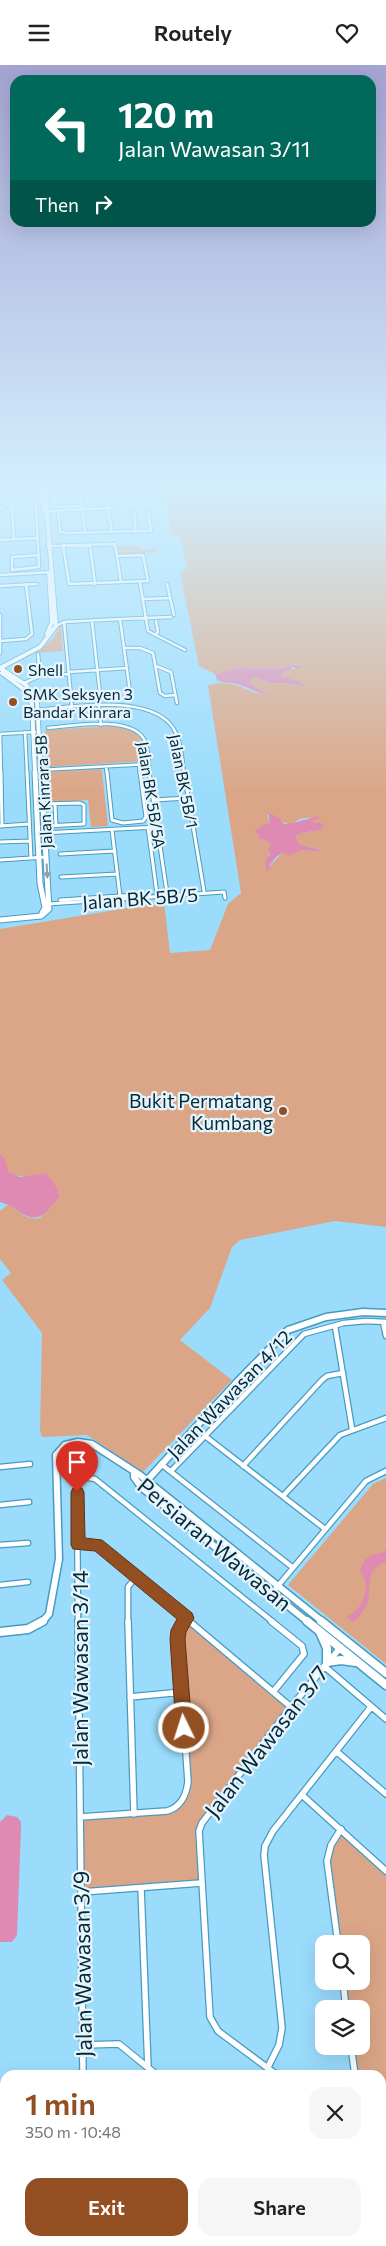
<!DOCTYPE html>
<html lang="en">
<head>
<meta charset="utf-8">
<style>
	:root { --surface:#fff; --page:#f6f6f6; --text:#222; --muted:#767676; --accent:#934e22 }
	body { margin:0; font-family:Commissioner,sans-serif; background:var(--page); color:var(--text); height:100vh; display:flex; flex-direction:column; font-size:19px; white-space:nowrap }
	* { box-sizing:border-box; margin:0 }
	p { font-size:16px; color:var(--muted) }
	.icon { flex:none; width:28px; height:28px; fill:none; stroke:currentColor; stroke-width:2; stroke-linecap:round; stroke-linejoin:round }
	.map { position:relative; flex:1; overflow:hidden }
	.sheet { position:absolute; left:0px; top:2005px; width:386px; height:176px; display:flex; flex-direction:column; background:var(--surface); border-radius:15px 15px 0 0; box-shadow:0 5px 20px #0002 }
	.sheet>* { flex:none }
	.top-card { position:absolute; left:10px; top:10px; width:366px; height:152px; border-radius:15px; box-shadow:0 5px 20px #0002; background:#00695c; color:#fff; overflow:hidden }
	.controls { position:absolute; left:315px; top:1870px; display:grid; gap:10px }
	.controls a { display:grid; place-items:center; width:55px; height:55px; border-radius:10px; background:var(--surface); box-shadow:0 5px 20px #0002; font-size:25px }
	.pin { position:absolute; display:grid; place-items:center; width:42px; height:42px; color:#fff; margin:-51px -21px; border-radius:50% 50% 50% 0; rotate:-45deg; box-shadow:0 0 5px #0007 }
	.pin .icon { rotate:45deg }
	.me { position:absolute; width:55px; margin:-28px; rotate:356deg; stroke-linejoin:round; filter:drop-shadow(0 0 4px #0008) }
	.turn { display:flex; align-items:center; gap:18px; height:105px; padding:0 25px; font-size:22px }
	.turn .icon { width:65px; height:65px; stroke-width:2.5 }
	.turn b { display:block; font-size:35px; line-height:42px }
	.then { display:flex; align-items:center; height:48px; padding:0 25px; background:#0003; gap:10px; font-size:19px }
	.round { display:grid; place-items:center; flex:none; width:52px; height:52px; border-radius:15px; background:var(--page) }
	.headline { display:flex; align-items:center; justify-content:space-between; height:85px; padding:0 25px }
	h1 { font-size:30px; font-weight:600; line-height:38px; color:var(--accent) }
	.action { display:flex; gap:10px; margin-top:auto; padding:10px 25px }
	.action a { flex:1; height:58px; border-radius:15px; background:var(--accent); color:#fff; font-size:20px; font-weight:600; line-height:58px; text-align:center }
	.action a+a { background:var(--page); color:var(--text) }
	header { display:flex; justify-content:space-between; align-items:center; height:65px; padding:0 25px; background:var(--surface); font-size:22px; font-weight:600 }
	.map>svg:first-child { display:block }
	.green { fill:#dba687; fill-rule:evenodd }
	.water { fill:#de8ab2 }
	.lines { fill:none; stroke-linecap:round; stroke-linejoin:round }
	.street-far3-casing { stroke:#479bc1; stroke-width:4.5 }
	.street-far2-casing { stroke:#479bc1; stroke-width:5 }
	.street-far1-casing { stroke:#479bc1; stroke-width:7 }
	.street-casing { stroke:#479bc1; stroke-width:8 }
	.secondary-far3-casing { stroke:#479bc1; stroke-width:5.5 }
	.secondary-far2-casing { stroke:#479bc1; stroke-width:7 }
	.secondary-far1-casing { stroke:#479bc1; stroke-width:9 }
	.secondary-casing { stroke:#479bc1; stroke-width:11 }
	.street-far3 { stroke:#fff; stroke-width:2.5 }
	.street-far2 { stroke:#fff; stroke-width:3 }
	.street-far1 { stroke:#fff; stroke-width:4.5 }
	.street { stroke:#fff; stroke-width:5.5 }
	.secondary-far3 { stroke:#fff; stroke-width:4 }
	.secondary-far2 { stroke:#fff; stroke-width:5 }
	.secondary-far1 { stroke:#fff; stroke-width:6 }
	.secondary { stroke:#fff; stroke-width:8 }
	.oneway { fill:#8e9fa5 }
	.route { fill:#934e22; stroke:#603316 }
	.poi-dot { fill:#934e22; stroke:#e6f5fd; stroke-width:2 }
	.labels { text-anchor:middle; dominant-baseline:central; stroke-width:4.5; stroke-linejoin:round; paint-order:stroke }
	.far-poi-label { font-size:16px; fill:#042938; stroke:#e6f5fd; text-anchor:start }
	.far-street-label { font-size:16px; fill:#042938; stroke:#e6f5fd }
	.street-label { font-size:19px; fill:#042938; stroke:#e6f5fd }
	.poi-label { font-size:19px; fill:#042938; stroke:#e6f5fd; text-anchor:end }
	.near-street-label { font-size:22px; fill:#042938; stroke:#e6f5fd }
</style>
</head>
<body>
<header><svg class="icon" aria-label="menu" viewBox="0 0 24 24"><path d="M4 6h16M4 12h16M4 18h16"/></svg>Routely<svg class="icon" aria-label="heart" viewBox="0 0 24 24"><path d="M12 20l-8-8c-3-5 5-10 8-4 3-6 11-1 8 4z"/></svg></header>
<div class="map">
<svg width="386" height="2181" viewBox="0 0 386 2181">
	<rect width="100%" height="100%" fill="#9bdcfc"/>
	<!-- green -->
	<path class="green" d="M155,423H386V1162L335,1156L240,1175L232,1182L210,1243L180,1275L232,1315L143,1407L87,1370L42,1372L40,1366L42,1268L2,1215L11,1208L0,1194V1146L9,1139C16,1146 29,1156 40,1153L60,1129L46,1108L27,1112L14,1110L9,1107L0,1089V864L164,837L170,888L210,885L228,839L241,828L208,620C239,614 240,626 266,630L250,618L251,614L256,613L270,618H286L306,622L297,616L280,611L284,606L297,603V599L278,604L241,603L215,609L199,601L180,508L187,503L180,472H172L168,440L158,438ZM270,748C298,771 289,750 312,753L310,756L320,765L301,768L296,771C299,786 310,779 320,787L302,785L282,788L269,802L268,794L271,780L265,775L259,774L257,765L270,758L267,750Z
		M118,481H140L141,484H158V488L119,489Z
		M61,559L63,586L37,588L53,574Z
		M112,661C140,666 142,668 145,696L47,702L45,665Z
		M99,704L102,705L108,761L91,762L88,735L51,737L47,735L46,707Z
		M386,1413V1599L288,1520L373,1419Z
		M187,1553L291,1642L199,1766L201,1818L82,1827L80,1752L173,1744L187,1725L178,1574Z
		M341,1764L386,1806V2054L381,2055V2010H355L351,1981H361V1944H346L343,1916H361V1879H338L328,1804L331,1780Z"/>
	<!-- water -->
	<path class="water" d="M294,600L303,601L297,604L292,602L291,605L284,606L281,611L298,616L308,622L286,618H270L256,613L251,614L250,618L267,630C256,628 248,622 237,619C230,617 223,619 217,615L215,609L241,603L278,604Z
		M268,747L279,753L284,759C289,760 311,753 318,751L320,753L310,757L321,758L324,761L320,765L301,768L296,771C299,786 311,779 321,787L302,785L290,790L282,788L276,792L269,801L270,804L267,806L265,797L270,789L268,786L271,780L265,775L259,774L258,769L254,767L261,761L270,758Z
		M0,1089L4,1093L9,1107L20,1112L46,1108L57,1123L60,1131C41,1155 36,1160 11,1141C8,1139 4,1139 0,1137Z
		M386,1483V1497C355,1508 384,1534 353,1557L346,1552C360,1546 368,1531 365,1516C364,1510 361,1511 360,1505C366,1490 369,1491 384,1487Z
		M7,1750L17,1752L21,1757V1762L17,1870L12,1877H0V1757Z"/>
	<g class="lines">
		<defs>
			<path id="street-far3" d="M92,423L95,443
				M110,423L113,439
				M139,423L142,437
				M93,424L113,423
				M0,426L25,430L36,441L39,502L12,505
				M80,426L82,441L56,442L53,428Z
				M0,437L12,442L14,474
				M82,441V444
				M108,443L112,467
				M58,445L60,467L67,468L136,466L134,446
				M48,446L112,443
				M83,448L85,468
				M136,466H151L148,446
				M0,475L38,473
				M63,480L69,519L148,516L143,490L117,491
				M90,480L95,519
				M47,481L115,479L121,517
				M12,505V492L39,490
				M0,510L52,507
				M140,518L148,566L185,585
				M167,519L174,550
				M0,521L37,519
				M143,534L170,533
				M0,550V588
				M120,554L171,552
				M92,556L100,629
				M64,557L72,643
				M56,561L64,557L120,554L130,627
				M155,570L158,567L156,556
				M0,576L26,574L32,569L26,519
				M124,583H140L153,588L160,628L165,631L175,630
				M38,589L40,611
				M156,601L171,607L177,638
				M69,607L127,603
				M24,618L42,610L69,609
				M99,642L101,660
				M36,645C71,642 145,629 171,660C181,672 182,693 184,708
				M48,663C71,661 130,650 144,674C149,683 148,698 150,708
				M25,667L27,708
				M0,669L1,708
				M0,669L35,667
				M139,700L140,708
				M106,702L107,708
				M39,705L149,699"/>
			<path id="street-far2" d="M1,707L2,761
				M27,707L31,793
				M107,707L112,755L123,758L143,756L146,752L140,707
				M149,707L167,828
				M184,707L204,826
				M154,735L188,733
				M44,739L80,738L84,740V759L45,761
				M55,739L56,761
				M0,761L29,759
				M148,762L157,829
				M112,765L120,831
				M42,768L157,762
				M0,777L30,776
				M60,789L115,786
				M0,795L46,792
				M61,812L117,809
				M60,835L150,829
				M48,839L224,827L225,833"/>
			<path id="street-far1" d="M383,1257L386,1271
				M335,1261L352,1364
				M205,1371L325,1464
				M161,1399L292,1502
				M243,1401L322,1315L327,1311L343,1308
				M0,1402L30,1399
				M171,1406L304,1269L344,1258L366,1256L386,1257
				M283,1431L340,1370L386,1353
				M0,1440L29,1437
				M0,1480L28,1478
				M78,1480L93,1478L102,1483L190,1557
				M0,1520L28,1517
				M272,1528L366,1416L386,1406
				M78,1557L77,1427L79,1418L84,1412L95,1414L273,1557
				M128,1557V1522L136,1512
				M184,1557L187,1553"/>
			<path id="street" d="M78,1556L83,2010
				M128,1556L134,1749
				M189,1556L291,1642
				M271,1556L302,1581L304,1589L273,1627
				M324,1601L386,1654
				M130,1632L182,1627
				M336,1686L386,1729
				M302,1730L386,1806
				M80,1752L167,1746C181,1742 186,1731 188,1717L178,1574L179,1565L185,1556
				M141,1823L148,2003
				M82,1827L201,1818
				M338,1879L327,1796L331,1780L341,1764
				M343,1916L346,1944
				M83,1980L119,1979L157,2010
				M351,1981L355,2010
				M268,2002L279,1980L282,1963L264,1790L265,1781L273,1766L371,1642
				M277,2010L218,1966L210,1952L199,1766L202,1758L291,1642L340,1583
				M381,2055H386
				M381,2139H386
				M246,2176L252,2181
				M344,2176V2181"/>
			<path id="secondary-far3" d="M40,423L44,445
				M47,569L52,557L49,509
				M0,603L26,620L37,636L41,708
				M0,603L40,582L56,561L45,423
				M2,608L26,626L32,639L35,708"/>
			<path id="secondary-far2" d="M35,707L40,818L45,843L42,848
				M0,855L41,851L49,844L41,707"/>
			<path id="secondary-far1" d="M134,1408V1412L141,1422L308,1557
				M141,1422L238,1316L288,1265L326,1252L363,1247L386,1248
				M42,1557L49,1549L59,1494L56,1390L65,1380L78,1377L92,1379L140,1410L323,1557"/>
			<path id="secondary" d="M307,1556L386,1620
				M321,1556L386,1608
				M0,1567L28,1564L43,1556
				M320,1567L327,1583V1597L341,1595L356,1597"/>
		</defs>
		<!-- street-far3 casing -->
		<use href="#street-far3" class="street-far3-casing"/>
		<!-- street-far2 casing -->
		<use href="#street-far2" class="street-far2-casing"/>
		<!-- street-far1 casing -->
		<use href="#street-far1" class="street-far1-casing"/>
		<!-- street casing -->
		<use href="#street" class="street-casing"/>
		<!-- secondary-far3 casing -->
		<use href="#secondary-far3" class="secondary-far3-casing"/>
		<!-- secondary-far2 casing -->
		<use href="#secondary-far2" class="secondary-far2-casing"/>
		<!-- secondary-far1 casing -->
		<use href="#secondary-far1" class="secondary-far1-casing"/>
		<!-- secondary casing -->
		<use href="#secondary" class="secondary-casing"/>
		<!-- street-far3 -->
		<use href="#street-far3" class="street-far3"/>
		<!-- street-far2 -->
		<use href="#street-far2" class="street-far2"/>
		<!-- street-far1 -->
		<use href="#street-far1" class="street-far1"/>
		<!-- street -->
		<use href="#street" class="street"/>
		<!-- secondary-far3 -->
		<use href="#secondary-far3" class="secondary-far3"/>
		<!-- secondary-far2 -->
		<use href="#secondary-far2" class="secondary-far2"/>
		<!-- secondary-far1 -->
		<use href="#secondary-far1" class="secondary-far1"/>
		<!-- secondary -->
		<use href="#secondary" class="secondary"/>
	</g>
	<!-- one-way arrows -->
	<defs><path id="oneway-solid" d="M-6-.8H1V-3.2L6.5 0L1 3.2V.8H-6Z" transform="scale(1.25)"/></defs>
	<use class="oneway" href="#oneway-solid" transform="translate(47 806) rotate(87)"/>
	<!-- sky -->
	<linearGradient id="sky" x2="0" y2="1"><stop stop-color="#a4a3d2"/><stop offset="0.58" stop-color="#d2effe"/><stop offset="1" stop-color="#d2effe" stop-opacity="0"/></linearGradient>
	<rect width="386" height="728" fill="url(#sky)"/>
	<!-- route -->
	<path class="route" d="M77,1421L82,1423L84,1427L85,1473L102,1475L192,1548L194,1553L186,1567L185,1574L192,1663L190,1669L184,1671L179,1669L176,1663L170,1574L171,1565L177,1554L95,1486L73,1484L71,1480V1427L73,1423Z"/>
	<!-- markers -->
	<g class="poi-dot">
		<circle cx="18" cy="604" r="5"/>
		<circle cx="13" cy="637" r="5"/>
		<circle cx="283" cy="1046" r="5"/>
	</g>
	<g class="labels">
		<!-- far-poi labels -->
		<g class="far-poi-label">
			<text x="28" y="604">Shell</text>
			<text x="23" y="628">SMK Seksyen 3<tspan x="23" dy="18">Bandar Kinrara</tspan></text>
		</g>
		<!-- far-street labels -->
		<g class="far-street-label">
			<text transform="translate(184 716) rotate(79)">Jalan BK 5B/1</text>
			<text transform="translate(43 727) rotate(-93)">Jalan Kinrara 5B</text>
			<text transform="translate(152 730) rotate(81)">Jalan BK 5B/5A</text>
		</g>
		<!-- street labels -->
		<g class="street-label">
			<text transform="translate(140 833) rotate(-4)">Jalan BK 5B/5</text>
			<text transform="translate(229 1329) rotate(-46)">Jalan Wawasan 4/12</text>
		</g>
		<!-- poi labels -->
		<g class="poi-label">
			<text x="273" y="1035">Bukit Permatang<tspan x="273" dy="22">Kumbang</tspan></text>
		</g>
		<!-- near-street labels -->
		<g class="near-street-label">
			<text transform="translate(215 1479) rotate(40)">Persiaran Wawasan</text>
			<text transform="translate(79 1603) rotate(-90)">Jalan Wawasan 3/14</text>
			<text transform="translate(266 1676) rotate(-52)">Jalan Wawasan 3/7</text>
			<text transform="translate(82 1899) rotate(-91)">Jalan Wawasan 3/9</text>
		</g>
	</g>
</svg>
<div class="controls">
<a><svg class="icon" aria-label="search" viewBox="0 0 24 24"><circle cx="10" cy="10" r="6"/><path d="M15 15l6 6"/></svg></a>
<a><svg class="icon" aria-label="layers" viewBox="0 0 24 24"><path d="M12 4l9 5-9 5-9-5zM3 14l9 5 9-5"/></svg></a>
</div>
<div class="pin" style="left:77px;top:1427px;background:#d93025"><svg class="icon" aria-label="arrive" viewBox="0 0 24 24"><path d="M6 21V4h12l-3 4 3 4H6"/></svg></div>
<svg class="me" style="left:184px;top:1663px" viewBox="-20 -20 40 40"><circle r="17" fill="#934e22" stroke="#fff" stroke-width="3"/><path d="M0-11L8 9 0 5-8 9z" fill="#fff"/></svg>
<div class="top-card">
<div class="turn"><svg class="icon" aria-label="left" viewBox="0 0 24 24"><path d="M17 20v-9H6M10 6l-5 5 5 5"/></svg><div><b>120 m</b>Jalan Wawasan 3/11</div></div>
<div class="then">Then<svg class="icon" aria-label="right" viewBox="0 0 24 24"><path d="M7 20v-9h11M14 6l5 5-5 5"/></svg></div>
</div>
<section class="sheet">
<div class="headline"><div><h1>1 min</h1><p>350 m · 10:48</p></div><a class="round"><svg class="icon" aria-label="close" viewBox="0 0 24 24"><path d="M6 6l12 12M18 6L6 18"/></svg></a></div>
<div class="action"><a>Exit</a><a>Share</a></div>
</section>
</div>
</body>
</html>
